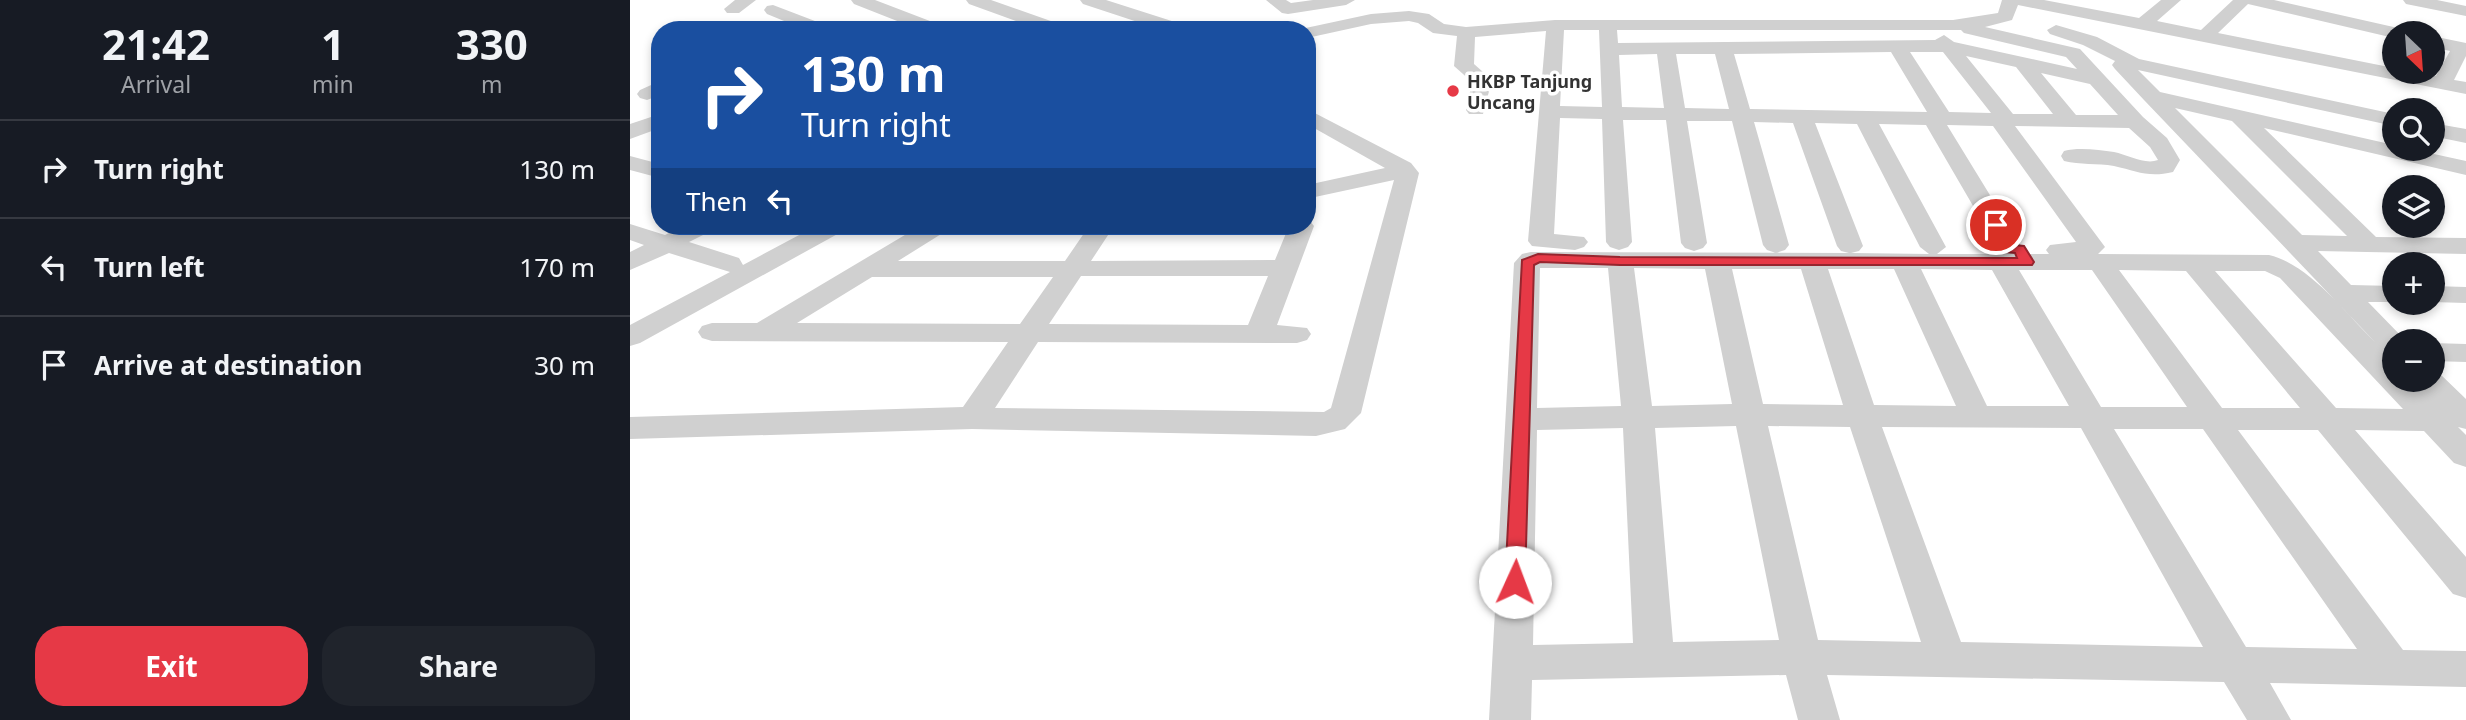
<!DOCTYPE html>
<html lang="en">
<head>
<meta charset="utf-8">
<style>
	:root { --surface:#171b24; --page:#20242c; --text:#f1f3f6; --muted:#9ea1a6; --line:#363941; --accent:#e63946 }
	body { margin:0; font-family:"Noto Sans",sans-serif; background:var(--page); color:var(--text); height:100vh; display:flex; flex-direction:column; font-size:26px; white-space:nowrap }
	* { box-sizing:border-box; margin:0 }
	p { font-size:23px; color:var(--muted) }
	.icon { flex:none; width:38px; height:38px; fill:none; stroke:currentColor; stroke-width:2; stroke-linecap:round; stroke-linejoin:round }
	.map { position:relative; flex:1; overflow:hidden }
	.sheet { display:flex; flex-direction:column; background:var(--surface); width:630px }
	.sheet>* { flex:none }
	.banner { position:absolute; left:21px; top:21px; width:665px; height:214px; border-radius:28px; box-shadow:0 4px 10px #0003; background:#1a4fa0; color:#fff; overflow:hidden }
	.needle { width:46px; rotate:155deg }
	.controls { position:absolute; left:1752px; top:21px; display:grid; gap:14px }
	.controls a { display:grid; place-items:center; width:63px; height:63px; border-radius:50%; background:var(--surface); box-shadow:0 4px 10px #0003; font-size:35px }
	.pin { position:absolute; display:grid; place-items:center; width:60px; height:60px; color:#fff; margin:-30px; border:4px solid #fff; border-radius:50%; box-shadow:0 2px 7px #0007 }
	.me { position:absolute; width:77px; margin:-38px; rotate:2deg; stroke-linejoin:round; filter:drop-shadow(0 0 5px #0008) }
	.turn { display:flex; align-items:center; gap:24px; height:147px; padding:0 35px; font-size:32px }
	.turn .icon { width:91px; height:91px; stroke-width:2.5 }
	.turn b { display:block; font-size:49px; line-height:60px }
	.then { display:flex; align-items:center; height:66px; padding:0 35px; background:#0003; gap:14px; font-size:26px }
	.eta { display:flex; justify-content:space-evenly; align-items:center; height:119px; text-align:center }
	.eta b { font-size:42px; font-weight:700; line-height:49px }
	.cta { display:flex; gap:14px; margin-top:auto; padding:14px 35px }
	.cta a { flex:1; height:80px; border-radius:28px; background:var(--accent); color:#fff; font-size:28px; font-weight:700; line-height:80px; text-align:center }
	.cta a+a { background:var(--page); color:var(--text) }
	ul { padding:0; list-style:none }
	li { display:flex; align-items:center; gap:21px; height:98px; padding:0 35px; border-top:2px solid var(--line) }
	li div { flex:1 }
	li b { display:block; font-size:26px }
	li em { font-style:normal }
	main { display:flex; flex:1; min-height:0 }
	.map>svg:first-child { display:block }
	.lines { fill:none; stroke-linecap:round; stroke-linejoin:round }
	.minor { fill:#d0d0d0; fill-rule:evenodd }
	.route { fill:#e63946; stroke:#96252e; stroke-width:2 }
	.poi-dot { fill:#e63946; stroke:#fff; stroke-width:2.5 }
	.labels { text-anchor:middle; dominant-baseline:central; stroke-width:7; stroke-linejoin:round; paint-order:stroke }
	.far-poi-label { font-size:18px; font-weight:bold; fill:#333; stroke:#fff; text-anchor:start }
</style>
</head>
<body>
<main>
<section class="sheet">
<div class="eta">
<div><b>21:42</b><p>Arrival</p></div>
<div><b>1</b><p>min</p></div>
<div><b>330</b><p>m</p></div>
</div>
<ul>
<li><svg class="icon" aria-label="right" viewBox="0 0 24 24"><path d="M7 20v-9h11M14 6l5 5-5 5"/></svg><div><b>Turn right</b></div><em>130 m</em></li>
<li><svg class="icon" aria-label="left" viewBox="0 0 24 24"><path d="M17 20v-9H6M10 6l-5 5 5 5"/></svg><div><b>Turn left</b></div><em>170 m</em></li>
<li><svg class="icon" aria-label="arrive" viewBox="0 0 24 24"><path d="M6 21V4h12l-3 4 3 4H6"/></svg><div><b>Arrive at destination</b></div><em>30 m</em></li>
</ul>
<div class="cta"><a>Exit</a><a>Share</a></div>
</section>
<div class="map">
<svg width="1836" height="720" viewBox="0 0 1836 720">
	<rect width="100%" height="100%" fill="#fff"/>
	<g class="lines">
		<!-- minor -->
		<path class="minor" d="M105,0H126L109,13H97L94,9Z
			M221,0H245L313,26L316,30H290L224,4Z
			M336,0H361L435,26L438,30H411L339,4Z
			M450,0H476L548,23L551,27L549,30H532L453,4Z
			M636,0H656L661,3L683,0H725L716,5L658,14L652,13Z
			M1372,0H1414L1509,18L1531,0H1551L1527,21L1571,30L1603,0H1644L1768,28L1777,33H1764V38L1618,4L1588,33L1764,68V72L1806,76L1820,51L1802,47V36L1836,43V56L1824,80L1836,82V94L1388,5L1382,20L1355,27L1450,49L1513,117L1537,138L1550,160L1543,172C1518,178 1507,171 1484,166C1467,163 1450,165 1434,161L1431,156L1434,151C1449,147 1469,150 1484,152C1498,155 1515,165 1528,160L1520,147L1499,128L1385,126L1475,247L1468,254L1639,255C1680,265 1715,313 1745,342L1514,100L1485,69L1482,65L1485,61L1453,45L1420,34L1417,30L1426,25L1467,37L1509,59L1764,114V126L1508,70L1530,92L1764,145V149H1781L1836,161V175L1634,128L1746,237L1836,238V254L1688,251L1721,285L1764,286V302H1738L1776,341H1764V354L1754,352L1764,361V380H1782L1785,383L1783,380H1802V371L1809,373L1836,399V429L1828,427L1836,435V467L1824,463L1794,431L1725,430L1836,557V598L1823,594L1688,430H1608L1773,650L1836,651V687L1640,683L1661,720H1617L1594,682L1197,675L1210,720H1168L1156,675L902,680L901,720H859L884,263L892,254L901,252L1219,253L1211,251L1207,246L1163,123L1124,122L1159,245L1155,250L1146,253L1137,250L1133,245L1102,121H1057L1077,243L1073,248L1064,251L1055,248L1051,243L1036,120H993L1002,242L998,247L989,250L980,247L976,242L972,119L930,118L924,234L954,237L958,242L954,247L945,250L902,246L898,241L916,31L845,37L844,64L862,80L853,114H839L836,110L842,82L824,66L827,36L803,33L788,23L779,21L741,24L677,38V30L671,29L741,14L779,11L799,14L814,24L836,27L925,20H1323L1368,13ZM934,30H969L972,107L930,106ZM987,30H1331L1334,33L1436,57L1447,69L1324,42L1314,35L1305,40L988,43ZM1261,52L1297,112L1120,109L1104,54ZM1280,52H1313L1361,113L1319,112ZM1027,54L1034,108L992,107L989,55ZM1046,54H1085L1099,109L1055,108ZM1336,56L1386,67L1423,114H1383ZM1411,73L1460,84L1488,115H1446ZM1545,108L1602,121L1717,236L1672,235ZM1185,123L1227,124L1290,247L1299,254L1221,253L1229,251L1233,246ZM1249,124L1296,125L1371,254H1307L1316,247ZM1317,125L1363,126L1446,242L1420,245L1416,250L1419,254H1389L1393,249ZM910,268H978L991,406L907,408ZM1004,268L1075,269L1102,404L1022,406ZM1102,269H1171L1213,405L1133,404ZM1198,269H1264L1326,406L1244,405ZM1291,269L1362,270L1439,406H1357ZM1389,270H1462L1557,407H1471ZM1489,270L1556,271L1670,408H1592ZM1585,271H1635L1650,278L1773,409L1706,408ZM1106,426L1149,640L1043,642L1025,428ZM1138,426L1220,427L1291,642L1188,640ZM1252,427L1451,428L1573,647L1331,642ZM993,428L1003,643L903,645L907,430ZM1484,429H1573L1727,649L1616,647Z
			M1773,0H1807L1836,6V16L1776,4Z
			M143,5L198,26L201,30H176L137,14L134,10L137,6Z
			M30,81V95L17,100L10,98L7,94L10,90Z
			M677,109L781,163L789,173L731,413L715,429L686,436L342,429L0,439V417L333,407L378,342L82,341L72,338L68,332L72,326L82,323H127L290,226H320L316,231L268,261H435L459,226H484L461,261L645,260L659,226H677V220L680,221L684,226L647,325L677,328L681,334L677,340L667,343L408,342L365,408L694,412L701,408L764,180L685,197L677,195V185L755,168L677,124ZM451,276H638L618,325L419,324ZM242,277H423L390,324L167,323Z
			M30,114V128L0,139V124Z
			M1802,123L1836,129V143L1802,136Z
			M0,156L30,164V178L0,170Z
			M0,224L35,235L53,226H84L81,231L59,242L109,258L113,265L186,226H217L213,231L10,343L0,346V325L100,272L39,253L0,270V252L14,245L0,240Z
			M1802,286L1836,287V303L1802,302Z
			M1802,343L1836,344V362L1802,361Z"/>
	</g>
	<!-- route -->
	<path class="route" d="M1366,221L1371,223L1384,245L1394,246L1404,262L1402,265H990L910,262L904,265L895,582L892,587L885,590L878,587L875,582L892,260L908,254L990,257L1387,258L1385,253L1375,252L1359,225Z"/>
	<!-- markers -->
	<circle class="poi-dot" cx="823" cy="91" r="7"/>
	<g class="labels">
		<!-- far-poi labels -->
		<g class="far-poi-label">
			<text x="837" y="81">HKBP Tanjung<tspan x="837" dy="21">Uncang</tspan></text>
		</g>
	</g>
</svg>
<div class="controls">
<a><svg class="needle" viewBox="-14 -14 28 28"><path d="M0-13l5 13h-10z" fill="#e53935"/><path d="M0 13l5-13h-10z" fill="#9ea1a6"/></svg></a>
<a><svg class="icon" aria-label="search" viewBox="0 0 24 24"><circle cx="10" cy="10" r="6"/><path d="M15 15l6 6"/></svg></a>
<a><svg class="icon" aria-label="layers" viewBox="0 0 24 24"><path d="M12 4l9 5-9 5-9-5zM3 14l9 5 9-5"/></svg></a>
<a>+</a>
<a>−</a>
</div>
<div class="pin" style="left:1366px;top:225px;background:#d93025"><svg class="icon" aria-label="arrive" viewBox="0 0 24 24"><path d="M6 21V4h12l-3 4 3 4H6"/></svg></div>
<svg class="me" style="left:885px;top:582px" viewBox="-20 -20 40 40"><circle r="19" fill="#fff"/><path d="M0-13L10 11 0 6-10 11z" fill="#e63946"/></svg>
<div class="banner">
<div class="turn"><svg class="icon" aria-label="right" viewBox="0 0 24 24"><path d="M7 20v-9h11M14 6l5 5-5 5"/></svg><div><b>130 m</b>Turn right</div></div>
<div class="then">Then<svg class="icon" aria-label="left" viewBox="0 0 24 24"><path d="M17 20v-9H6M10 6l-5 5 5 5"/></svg></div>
</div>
</div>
</main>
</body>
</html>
